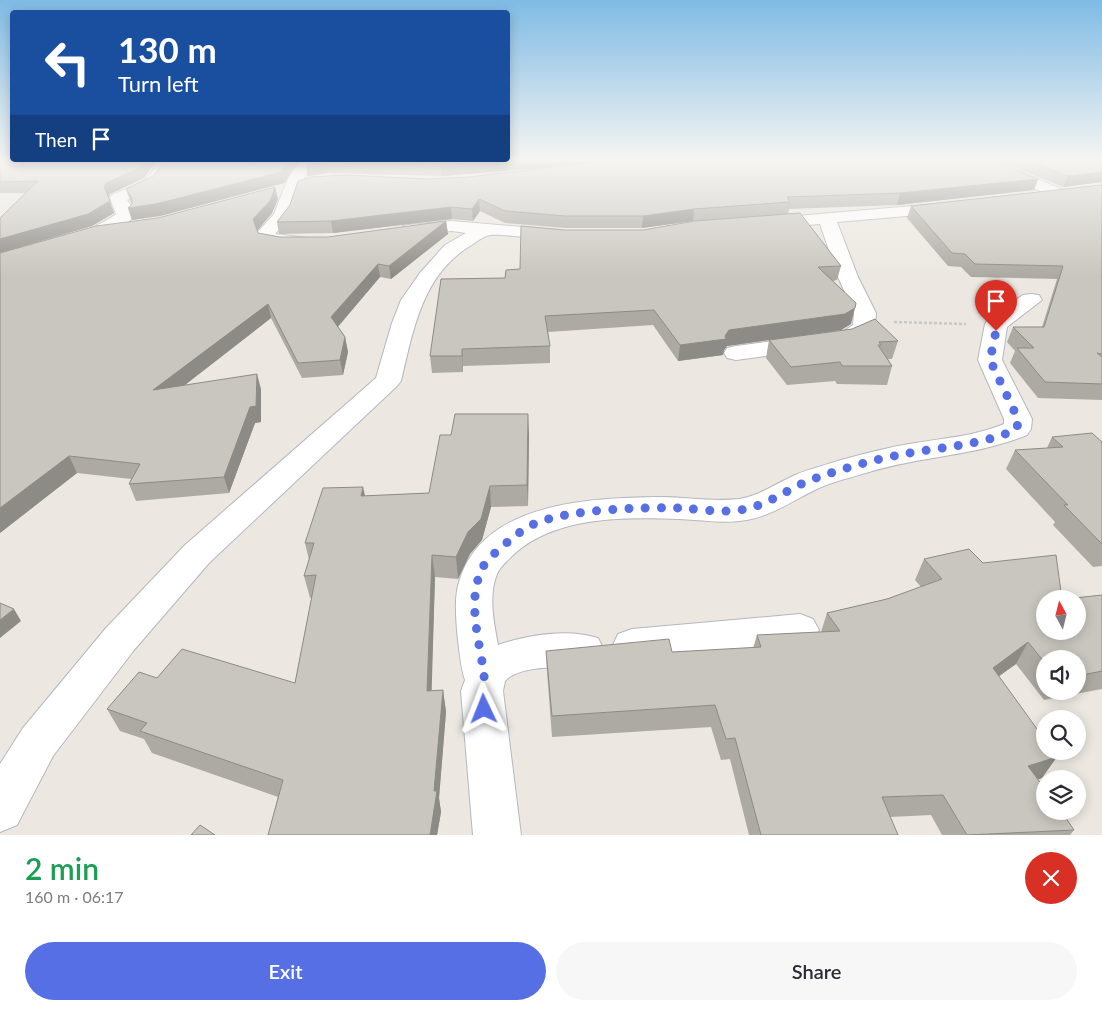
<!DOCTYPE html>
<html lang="en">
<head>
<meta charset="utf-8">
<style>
	:root { --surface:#fff; --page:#f7f7f7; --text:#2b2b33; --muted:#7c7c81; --accent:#576fe4 }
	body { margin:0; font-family:Lato,sans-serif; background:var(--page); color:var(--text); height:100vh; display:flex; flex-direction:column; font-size:19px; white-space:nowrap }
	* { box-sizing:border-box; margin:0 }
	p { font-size:16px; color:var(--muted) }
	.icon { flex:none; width:28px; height:28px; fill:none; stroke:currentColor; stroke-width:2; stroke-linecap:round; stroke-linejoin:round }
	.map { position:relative; height:835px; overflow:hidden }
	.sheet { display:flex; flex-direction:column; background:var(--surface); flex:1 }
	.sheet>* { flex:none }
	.guide { position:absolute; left:10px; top:10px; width:500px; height:152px; border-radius:5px; box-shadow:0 2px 12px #0003; background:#1a4fa0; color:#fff; overflow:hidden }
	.needle { width:32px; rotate:353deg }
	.buttons { position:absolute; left:1036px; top:590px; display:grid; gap:10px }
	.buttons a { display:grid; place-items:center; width:50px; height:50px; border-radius:50%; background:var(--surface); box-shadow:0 2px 12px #0003; font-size:25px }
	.pin { position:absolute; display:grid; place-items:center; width:42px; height:42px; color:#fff; margin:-51px -21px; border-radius:50% 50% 50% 0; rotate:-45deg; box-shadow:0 0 5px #0007 }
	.pin .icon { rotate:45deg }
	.me { position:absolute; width:55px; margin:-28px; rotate:358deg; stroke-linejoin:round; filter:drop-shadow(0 0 4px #0008) }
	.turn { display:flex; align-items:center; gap:18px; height:105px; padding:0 25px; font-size:22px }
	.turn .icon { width:65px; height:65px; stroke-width:2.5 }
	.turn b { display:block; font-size:35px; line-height:42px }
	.then { display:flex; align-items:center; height:48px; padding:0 25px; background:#0003; gap:10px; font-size:19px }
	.round { display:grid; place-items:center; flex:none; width:52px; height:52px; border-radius:26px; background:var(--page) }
	.head { display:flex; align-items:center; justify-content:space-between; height:85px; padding:0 25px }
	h1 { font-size:30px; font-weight:600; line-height:38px; color:#1e9e55 }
	.cta { display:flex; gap:10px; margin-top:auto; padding:10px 25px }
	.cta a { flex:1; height:58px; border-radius:30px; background:var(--accent); color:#fff; font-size:20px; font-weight:600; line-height:58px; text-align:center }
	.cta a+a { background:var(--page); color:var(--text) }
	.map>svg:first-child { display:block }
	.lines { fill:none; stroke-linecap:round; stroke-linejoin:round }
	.minor-casing { stroke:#b5b7bf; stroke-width:2 }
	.path { stroke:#c8c8c8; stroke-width:2.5; stroke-dasharray:3 2; stroke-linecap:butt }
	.minor { fill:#fff; fill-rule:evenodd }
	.wall { fill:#adaaa4; fill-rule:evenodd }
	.shaded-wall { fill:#8d8b86 }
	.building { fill:#c9c6bf; stroke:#8d8b86 }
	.route { stroke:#576fe4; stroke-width:9; stroke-dasharray:0 16.2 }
</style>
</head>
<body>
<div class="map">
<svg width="1102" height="835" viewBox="0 0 1102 835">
	<rect width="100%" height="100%" fill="#ece8e1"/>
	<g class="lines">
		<defs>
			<path id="minor" d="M970,159H989L1066,191L1068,194L1060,199L1054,197L972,162Z
				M157,160H171C166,186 149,190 127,200L134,210C134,226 106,239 92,236L89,232C95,224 108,221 116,214L110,198L112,195C133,185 150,185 157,160Z
				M301,160H315L304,178L291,216L275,234L307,238L309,242L307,246L300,248L261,244L257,233L274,214L288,178Z
				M947,203L953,204L955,208L953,212L837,222L858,277L876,313L875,327L872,332L866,338L847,345L736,360L727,358L724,353L727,348L736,346L842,332L853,325L854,313L838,277L820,224L768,228L762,227L759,223L762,219Z
				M452,221L558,230L565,232L567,236L565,240L558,242C541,240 504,233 490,235C483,236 475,243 470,246C422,275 413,331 401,381L397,386L209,563L134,650L53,756L17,825L0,832V764L23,728L106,628L185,545L376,378L392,323L401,300L420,273L445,245L466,233L452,231L409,235L403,234L400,230L403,226L409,225Z
				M1031,294L1039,295L1042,300L1007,327L1002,360L1032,419L1031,429L1027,435C976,456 921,456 869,472C853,477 835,481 819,488C795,499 774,515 747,520C724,524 702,520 679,519C625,517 556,516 514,554C508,560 500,567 497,574C488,596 494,623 498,645C527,635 568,628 598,638L604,650L598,662C573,670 522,662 505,681L503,691L521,835H473L461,691L465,680C460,665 459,647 457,631C456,614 454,595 460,579C485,501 593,498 660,497C686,497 713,502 739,499C759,496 777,483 795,475C809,469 826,465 841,460C866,453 890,447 915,443C945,438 975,436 1004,424V419L978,360L985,324L988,319L1023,295Z
				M800,614L813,619L819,630L813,641L800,646L632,661L618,656L613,645L618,634L632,629Z"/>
		</defs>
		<!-- minor casing -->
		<use href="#minor" class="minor-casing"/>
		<!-- path -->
		<path class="path" d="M894,322L966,324"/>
		<!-- minor -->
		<use href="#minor" class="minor"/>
	</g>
	<!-- wall -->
	<path class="wall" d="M0,159L12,160H156L144,178L110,194L108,198L114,213L92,226L0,253L26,193H0Z
		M615,159L556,167L1038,179L1034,190L897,205L789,209L788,214L693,221L642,228H565L505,223L480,211L473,221L452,219L333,233L279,234L277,222L426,179L469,177L549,167L442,176L328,173L308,176L306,165L308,160Z
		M993,159H1102V182L1063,187Z
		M166,160H300L284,183L160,216L132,220L128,208L132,204L130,201L126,189L153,176Z
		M1102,185V400L1038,398L1010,363L1015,351L1007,342L1013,327H1042L1057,279L971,277L961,267L948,266L907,218L911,206Z
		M278,199L272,213L257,231L258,233L280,237H328L446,221L448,234L391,279L380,277L338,327L345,337L348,352L343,375L302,378L271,318L185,385L261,389V422L255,423L229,493L136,501L129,484L131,479L77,473L0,533L158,218Z
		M841,266L837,280L833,281L851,324L841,330L788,338L898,341L892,359H888L892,366L887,385L837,384L835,381L787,385L766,358L769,340L727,346L724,350L723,355L678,361L653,325L548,332L550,346V363L463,366V372L432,373L430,356L505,278Z
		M529,434L528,506L491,507L482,540L470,554L458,579L435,577L431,691L443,690L446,712L439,798L441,812L437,835H268L278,797L152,753L144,739L120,731L107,709L157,678L295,683L312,597L310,598L304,576L309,560L305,543L365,496L429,493Z
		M1052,437L1102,442V566L1093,567L1053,525L1055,522L1006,469L1015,450L1047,448Z
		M924,559L1045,631L1102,595V689L1044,700L1016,664L999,676L1042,778L1037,779L1074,830L1070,835H942L931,815L890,817L898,835H749L730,759L721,760L711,727L552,737L547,672L546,651L672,652L753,648L757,635L821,632L827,613L887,599L921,587L915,580ZM1045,659H1078V691H1045Z"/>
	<!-- shaded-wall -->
	<path class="shaded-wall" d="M525,159H615L552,167L442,176L441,165Z
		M145,160H156L144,178L110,194L108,199L104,187L106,183Z
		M290,160H300L284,183L160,216L132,220L128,208Z
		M326,162L328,173L308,176L306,165Z
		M1102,172V182L1063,187L1068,176Z
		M1038,179L1034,190L897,205L900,193Z
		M275,187L278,199L272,213L256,232L253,219Z
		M479,199L480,211L473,221L472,209Z
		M110,201L114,213L92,226L0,253V239Z
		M451,207L452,219L333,233L331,221Z
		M694,209L693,221L642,228L643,216Z
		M446,221L448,234L391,279L389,266Z
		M378,264L380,277L334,331L331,317Z
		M268,304L271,318L159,405L153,390Z
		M855,308L851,324L841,330L727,346L724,350L723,355L678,361L680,345L725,336L729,330Z
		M345,337L348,352L343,375L340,360Z
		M462,349L463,366V372L462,356Z
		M257,374L261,389V422L255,423L229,493L224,477Z
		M528,414L529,434L528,506L527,485Z
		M69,456L77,473L0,533V508Z
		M490,486L491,507L482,540L470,554L458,579L456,557Z
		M363,487L368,508L361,496Z
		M432,555L435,577L431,713L427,691Z
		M14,609L21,621L0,638V620Z
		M1028,642L1016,664L981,689L993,668Z
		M443,690L446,712L439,798L441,812L437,835H430Z
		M1057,757L1042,778L1013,787L1028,766Z"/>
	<!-- building -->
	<path class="building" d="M0,159H12V160H145L141,167L106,183L104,187L110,201L88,214L0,239V218L38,181L0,182Z
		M508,159H525L508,160Z
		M625,159H988L1038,179L900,193L787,197L790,202L694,209L643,216H565L505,211L479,199L472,209L451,207L331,221L277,222L290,205L298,181L311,177L346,175L426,179L469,177Z
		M1023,159H1102V172L1068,176Z
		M166,160H290L281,172L156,204L128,208L132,204V198L126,189L153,176Z
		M308,160H507L441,165L326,162L306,165Z
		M1102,185V354L1097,353L1102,357V384L1045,382L1017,348H1034L1013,327H1044L1063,266L975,264L965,254L952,253L911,206Z
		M275,187L270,201L253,219L258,233L280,237H328L446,221L389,266L378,264L331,317L345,337L340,360L298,363L268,304L153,390L257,374L256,406L250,407L224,477L129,484L140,464L69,456L0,508V253L96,226L158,218Z
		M800,213L841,266L818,267L856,303L855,308L845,314L729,330L725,336L726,339L680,345L654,310L545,316L550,346L462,349V356H430L441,279L505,278L506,270L520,269L521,226L565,230H643L695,221Z
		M875,319L898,341L879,342L881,345H878L892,366H842L840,362L791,367L769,340L852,329Z
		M455,414H528L527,485L490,486L481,519L468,532L456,557L432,555L427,691L443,690L434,791H437L430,835H268L283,780L140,731L147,723L107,709L139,672L157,678L182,649L295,683L316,575L304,576L314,543H305L323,488L363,487L361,496L429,493L440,435H451Z
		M1092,433L1102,442V544L1064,505H1068L1015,450L1063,447L1052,437Z
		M969,549L983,563L1056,555L1062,599H1045V631H1078V599H1066L1102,595V671L1078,676V659H1045V663L1028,642L993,668L1045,740V751H1053L1057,757L1028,766L1045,789V811H1061L1074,830L967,835L943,795L882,797L898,835H761L735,738L726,739L715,705L552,716L546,651L669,639L672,652L761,647L757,635L840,631L827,613L887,599L942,579L924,559Z
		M0,603L14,609L0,620Z
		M200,825L215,835H191Z"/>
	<!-- sky -->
	<linearGradient id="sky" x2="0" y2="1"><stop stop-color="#7fbbe5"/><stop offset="0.58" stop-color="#f6f5f2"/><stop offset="1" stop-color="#f6f5f2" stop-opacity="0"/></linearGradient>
	<rect width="1102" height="276" fill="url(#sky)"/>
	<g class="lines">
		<!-- route -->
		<path class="route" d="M484,709C483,697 485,686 484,675C480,642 467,604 481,571C484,562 496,552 503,546C513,537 522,530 534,524C568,509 642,507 680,508C699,509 721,513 740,510C769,506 789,487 816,478C842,469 872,460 899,455C938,447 981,446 1017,429L1018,419L990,360L996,331"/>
	</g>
</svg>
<div class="buttons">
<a><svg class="needle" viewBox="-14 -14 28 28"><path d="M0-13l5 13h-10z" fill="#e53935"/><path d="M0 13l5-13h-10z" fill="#7c7c81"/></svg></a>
<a><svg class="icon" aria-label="sound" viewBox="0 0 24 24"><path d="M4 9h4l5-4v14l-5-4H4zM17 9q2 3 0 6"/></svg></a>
<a><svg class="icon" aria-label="search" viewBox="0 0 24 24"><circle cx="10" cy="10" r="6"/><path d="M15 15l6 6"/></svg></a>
<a><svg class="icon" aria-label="layers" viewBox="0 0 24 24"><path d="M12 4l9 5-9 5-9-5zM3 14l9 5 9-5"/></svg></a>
</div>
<div class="pin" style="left:996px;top:331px;background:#d93025"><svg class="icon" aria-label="arrive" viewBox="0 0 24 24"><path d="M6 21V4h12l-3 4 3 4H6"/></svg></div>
<svg class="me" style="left:484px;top:709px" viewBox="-20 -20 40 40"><path d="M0-17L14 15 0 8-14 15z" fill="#576fe4" stroke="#fff" stroke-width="4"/></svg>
<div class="guide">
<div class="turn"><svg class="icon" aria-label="left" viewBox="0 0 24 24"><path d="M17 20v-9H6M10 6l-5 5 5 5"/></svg><div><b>130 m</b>Turn left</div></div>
<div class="then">Then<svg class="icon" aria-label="arrive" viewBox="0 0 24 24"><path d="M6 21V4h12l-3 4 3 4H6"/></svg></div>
</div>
</div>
<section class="sheet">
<div class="head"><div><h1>2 min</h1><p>160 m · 06:17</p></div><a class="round" style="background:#d93025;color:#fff"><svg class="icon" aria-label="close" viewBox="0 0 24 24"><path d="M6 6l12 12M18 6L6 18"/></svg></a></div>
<div class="cta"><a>Exit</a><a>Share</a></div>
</section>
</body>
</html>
